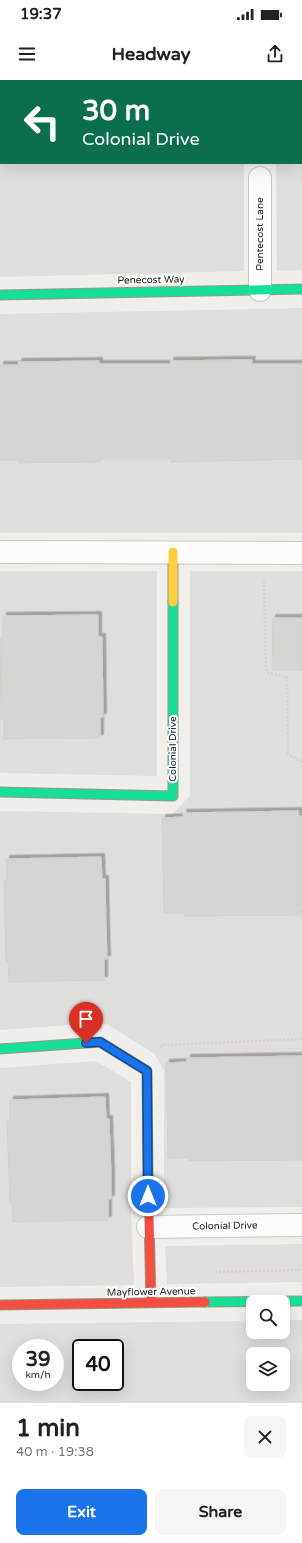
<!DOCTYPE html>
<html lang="en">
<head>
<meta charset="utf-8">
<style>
	:root { --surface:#fff; --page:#f6f6f6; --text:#222; --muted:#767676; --accent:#1a73e8 }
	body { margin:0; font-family:"Varela Round",sans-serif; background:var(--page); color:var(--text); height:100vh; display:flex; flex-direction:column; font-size:15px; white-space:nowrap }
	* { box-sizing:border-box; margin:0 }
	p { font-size:13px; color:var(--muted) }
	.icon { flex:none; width:22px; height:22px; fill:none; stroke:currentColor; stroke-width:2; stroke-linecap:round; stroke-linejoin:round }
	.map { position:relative; height:1323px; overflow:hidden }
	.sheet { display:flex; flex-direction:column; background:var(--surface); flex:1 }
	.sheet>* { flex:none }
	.top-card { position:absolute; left:0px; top:0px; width:302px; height:84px; box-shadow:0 4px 16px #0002; background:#0b6e4f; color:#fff; overflow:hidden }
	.fabs { position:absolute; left:246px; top:1215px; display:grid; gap:8px }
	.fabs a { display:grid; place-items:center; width:44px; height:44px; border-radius:8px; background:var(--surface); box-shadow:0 4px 16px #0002; font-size:20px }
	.speed { position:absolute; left:12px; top:1259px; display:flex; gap:8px; font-size:20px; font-weight:700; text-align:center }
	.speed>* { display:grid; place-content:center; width:52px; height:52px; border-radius:50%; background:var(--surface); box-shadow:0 4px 16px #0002; line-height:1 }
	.speed small { font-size:10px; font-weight:400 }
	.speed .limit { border:2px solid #111; border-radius:6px; background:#fff; color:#111 }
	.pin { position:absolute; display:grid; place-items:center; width:34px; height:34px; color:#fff; margin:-41px -17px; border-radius:50% 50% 50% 0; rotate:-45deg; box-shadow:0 0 4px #0007 }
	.pin .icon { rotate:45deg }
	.me { position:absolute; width:44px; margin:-22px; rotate:0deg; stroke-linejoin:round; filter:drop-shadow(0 0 3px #0008) }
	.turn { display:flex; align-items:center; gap:14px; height:84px; padding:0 16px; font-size:18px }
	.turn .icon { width:52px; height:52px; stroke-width:2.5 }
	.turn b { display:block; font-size:28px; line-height:34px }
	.round { display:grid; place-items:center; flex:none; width:42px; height:42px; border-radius:8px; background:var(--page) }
	.summary { display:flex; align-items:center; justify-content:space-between; height:68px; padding:0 16px }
	h1 { font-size:24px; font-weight:700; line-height:30px }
	.button { display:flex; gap:8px; margin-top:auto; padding:8px 16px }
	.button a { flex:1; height:46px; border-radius:8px; background:var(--accent); color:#fff; font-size:16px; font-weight:700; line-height:46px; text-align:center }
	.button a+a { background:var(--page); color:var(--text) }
	.status { display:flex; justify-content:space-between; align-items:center; height:28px; padding:0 20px; background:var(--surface); direction:ltr }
	.status svg { height:11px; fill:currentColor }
	header { display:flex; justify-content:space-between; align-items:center; height:52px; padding:0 16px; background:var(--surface); font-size:18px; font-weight:700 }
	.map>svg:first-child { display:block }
	.residential { fill:#dfdedc; fill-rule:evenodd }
	.religious { fill:#dededc }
	.building { fill:#d7d4d2; stroke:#d3d0cc; filter:url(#shadow) }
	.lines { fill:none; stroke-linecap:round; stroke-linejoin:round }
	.street-casing { stroke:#c9c8c7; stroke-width:24 }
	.fast-casing { stroke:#999a82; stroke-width:11 }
	.slow-casing { stroke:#999a82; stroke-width:11 }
	.jam-casing { stroke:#999a82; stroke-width:11 }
	.path { stroke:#dccecd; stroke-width:2.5; stroke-dasharray:2 2; stroke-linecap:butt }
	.street { stroke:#fdfcfc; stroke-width:22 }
	.fast { stroke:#16e098; stroke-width:9 }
	.slow { stroke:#ffcf43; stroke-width:9 }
	.jam { stroke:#f24e42; stroke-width:9 }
	.route-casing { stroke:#114b97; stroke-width:10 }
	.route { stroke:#1a73e8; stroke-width:7 }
	.labels { text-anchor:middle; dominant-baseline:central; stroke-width:4; stroke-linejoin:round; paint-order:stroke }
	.street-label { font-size:10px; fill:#222; stroke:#fff }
</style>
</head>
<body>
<div class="status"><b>19:37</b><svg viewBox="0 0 49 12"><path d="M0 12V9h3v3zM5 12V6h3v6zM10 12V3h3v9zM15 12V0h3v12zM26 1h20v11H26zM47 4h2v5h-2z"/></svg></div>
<header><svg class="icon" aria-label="menu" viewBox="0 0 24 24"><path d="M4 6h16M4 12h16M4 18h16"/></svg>Headway<svg class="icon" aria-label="share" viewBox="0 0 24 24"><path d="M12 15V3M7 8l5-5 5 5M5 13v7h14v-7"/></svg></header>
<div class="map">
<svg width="302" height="1323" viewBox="0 0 302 1323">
	<defs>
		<filter id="shadow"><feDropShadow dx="3.5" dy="-3.5" stdDeviation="0" flood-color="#0004"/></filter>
	</defs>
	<rect width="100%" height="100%" fill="#f0eeeb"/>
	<!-- residential -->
	<path class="residential" d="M302,228V453H0V234Z
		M0,491H157V696L0,693Z
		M190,491H302V1127L164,1128V991L155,974L108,945L99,943L0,950V731L173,734L190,715Z
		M96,981L131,1002V1128L134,1205L0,1207V988Z
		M302,1164V1202L167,1204L165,1166Z
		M283,1240H302V1323H0V1244L253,1241V1252H283ZM21,1268H55V1302H21ZM81,1268H115V1302H81ZM253,1274H283V1304H253Z"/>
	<!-- religious -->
	<path class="religious" d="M0,0H302V190L277,191L276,83H301V1H1V83H244V191L0,197Z"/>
	<!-- building -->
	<path class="building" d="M235,280H252L251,284H302V379L171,382V379H100V382L19,383V380H0V285H19L18,282L99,281V284H171L170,281Z
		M98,535V557H102L103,637H100V658L4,659V639H1L0,558L3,559V536Z
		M272,538H302V590H273Z
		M299,731L298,736H302V831H300V835L185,836V833H164L162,738L184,737L183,733Z
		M101,777L102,799H105L106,846L107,879H104V900L9,902L8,882H6L4,801H7L6,779Z
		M302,976V1080L189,1081V1078H168L166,983L187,982V978Z
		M105,1017L106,1039H109L111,1094V1119H108V1140L13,1142L12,1122H10L7,1041H10V1020Z"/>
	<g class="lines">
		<defs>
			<path id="street" d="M260,98V210
				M0,472L302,473
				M148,1147L302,1145"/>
			<path id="fast" d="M0,215L302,209
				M0,712L173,716V522
				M0,969L100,962L147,991L148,1096
				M205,1222L302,1221"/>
			<path id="slow" d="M173,472V522"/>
			<path id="jam" d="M148,1096L151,1223
				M0,1225L205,1222"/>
		</defs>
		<!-- street casing -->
		<use href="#street" class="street-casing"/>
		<!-- fast casing -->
		<use href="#fast" class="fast-casing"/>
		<!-- slow casing -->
		<use href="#slow" class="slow-casing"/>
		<!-- jam casing -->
		<use href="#jam" class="jam-casing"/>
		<!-- path -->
		<path class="path" d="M264,501L266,592L287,597L288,674L302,682
			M160,967L163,965L302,959
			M215,1192L302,1190"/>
		<!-- street -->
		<use href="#street" class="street"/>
		<!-- fast -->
		<use href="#fast" class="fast"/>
		<!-- slow -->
		<use href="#slow" class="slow"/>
		<!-- jam -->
		<use href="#jam" class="jam"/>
	</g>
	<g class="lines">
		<defs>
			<path id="route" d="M86,963L100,962L147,991L148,1116"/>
		</defs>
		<!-- route casing -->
		<use href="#route" class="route-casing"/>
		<!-- route -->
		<use href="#route" class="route"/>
	</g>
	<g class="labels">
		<!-- street labels -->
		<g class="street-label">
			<text transform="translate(260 154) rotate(-90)">Pentecost Lane</text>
			<text transform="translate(151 200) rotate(-1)">Penecost Way</text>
			<text transform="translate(173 669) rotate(-90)">Colonial Drive</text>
			<text transform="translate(225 1146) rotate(-1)">Colonial Drive</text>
			<text transform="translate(151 1212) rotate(-1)">Mayflower Avenue</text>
		</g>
	</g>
</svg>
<div class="fabs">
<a><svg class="icon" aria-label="search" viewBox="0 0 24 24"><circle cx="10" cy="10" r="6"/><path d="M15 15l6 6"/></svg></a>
<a><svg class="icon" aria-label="layers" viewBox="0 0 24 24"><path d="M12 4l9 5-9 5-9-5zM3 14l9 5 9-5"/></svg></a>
</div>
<div class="speed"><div>39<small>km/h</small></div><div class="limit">40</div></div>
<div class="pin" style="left:86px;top:963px;background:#d93025"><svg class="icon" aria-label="arrive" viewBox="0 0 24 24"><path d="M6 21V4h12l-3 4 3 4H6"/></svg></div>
<svg class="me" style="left:148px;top:1116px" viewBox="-20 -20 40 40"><circle r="17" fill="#1a73e8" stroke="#fff" stroke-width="3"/><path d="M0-11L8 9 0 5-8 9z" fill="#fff"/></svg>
<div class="top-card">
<div class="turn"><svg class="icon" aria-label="left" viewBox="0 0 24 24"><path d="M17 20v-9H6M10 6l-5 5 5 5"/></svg><div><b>30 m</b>Colonial Drive</div></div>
</div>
</div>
<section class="sheet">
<div class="summary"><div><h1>1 min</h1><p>40 m · 19:38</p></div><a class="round"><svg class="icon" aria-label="close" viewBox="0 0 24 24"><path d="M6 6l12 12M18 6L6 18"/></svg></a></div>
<div class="button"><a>Exit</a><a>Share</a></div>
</section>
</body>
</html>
